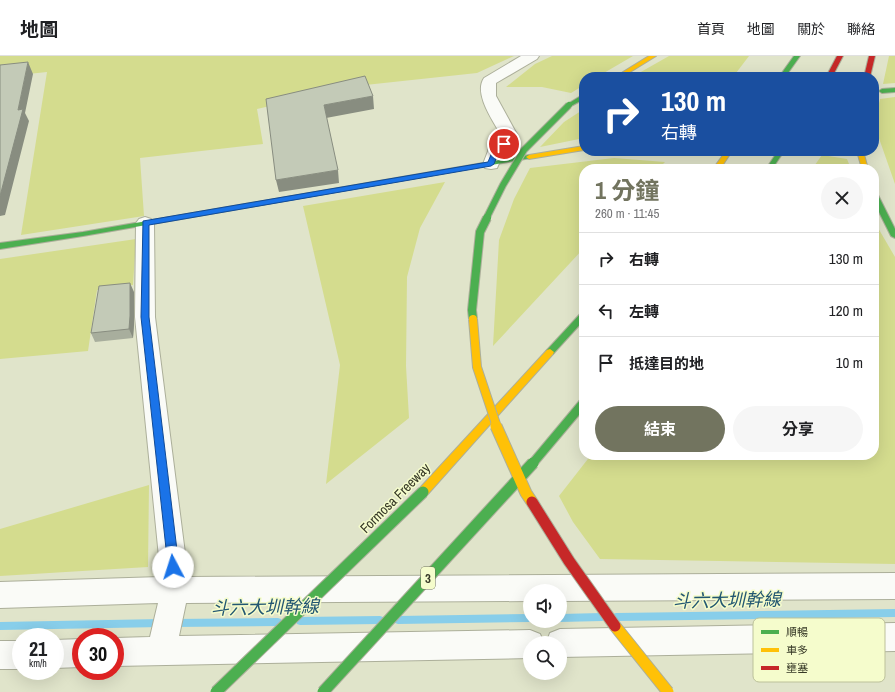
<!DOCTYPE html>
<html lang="zh-TW">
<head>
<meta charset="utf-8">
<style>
	:root { --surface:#fff; --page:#f6f6f6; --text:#202124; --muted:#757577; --line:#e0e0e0; --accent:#72745f }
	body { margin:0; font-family:"Archivo Narrow","Noto Sans TC",sans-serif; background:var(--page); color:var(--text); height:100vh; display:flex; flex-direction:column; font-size:15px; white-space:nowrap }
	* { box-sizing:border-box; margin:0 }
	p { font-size:13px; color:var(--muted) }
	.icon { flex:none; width:22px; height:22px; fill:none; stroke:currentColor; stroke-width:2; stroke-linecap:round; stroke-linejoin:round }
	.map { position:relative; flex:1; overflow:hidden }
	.details { position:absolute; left:579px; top:108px; width:300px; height:296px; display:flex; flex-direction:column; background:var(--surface); border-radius:16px; box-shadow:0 4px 16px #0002 }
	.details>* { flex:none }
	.hud { position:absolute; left:579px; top:16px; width:300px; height:84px; border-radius:16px; box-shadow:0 4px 16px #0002; background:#1a4fa0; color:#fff; overflow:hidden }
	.fabs { position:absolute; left:523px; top:528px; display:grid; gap:8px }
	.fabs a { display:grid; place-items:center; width:44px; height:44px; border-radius:50%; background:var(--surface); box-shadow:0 4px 16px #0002; font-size:20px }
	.speed { position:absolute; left:12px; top:572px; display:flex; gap:8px; font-size:20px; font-weight:700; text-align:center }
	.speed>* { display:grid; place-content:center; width:52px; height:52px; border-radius:50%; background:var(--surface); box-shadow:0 4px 16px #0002; line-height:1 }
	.speed small { font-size:10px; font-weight:400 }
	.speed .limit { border:6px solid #d22; background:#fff; color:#111 }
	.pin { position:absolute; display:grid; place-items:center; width:34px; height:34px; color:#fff; margin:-17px; border:2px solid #fff; border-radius:50%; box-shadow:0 1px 4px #0007 }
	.me { position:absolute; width:44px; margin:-22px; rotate:355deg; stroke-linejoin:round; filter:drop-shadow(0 0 3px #0008) }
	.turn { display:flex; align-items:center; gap:14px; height:84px; padding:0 16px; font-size:18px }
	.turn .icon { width:52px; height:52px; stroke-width:2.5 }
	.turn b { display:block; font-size:28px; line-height:34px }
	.round { display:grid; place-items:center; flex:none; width:42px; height:42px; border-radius:21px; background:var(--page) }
	.head { display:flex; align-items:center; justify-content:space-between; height:68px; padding:0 16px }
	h1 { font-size:24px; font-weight:700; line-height:30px; color:var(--accent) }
	.primary-button { display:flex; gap:8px; margin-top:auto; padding:8px 16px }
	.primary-button a { flex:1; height:46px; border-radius:24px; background:var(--accent); color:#fff; font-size:16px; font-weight:700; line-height:46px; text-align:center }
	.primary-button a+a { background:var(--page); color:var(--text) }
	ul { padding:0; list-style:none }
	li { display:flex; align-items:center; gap:12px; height:52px; padding:0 16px; border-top:1px solid var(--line) }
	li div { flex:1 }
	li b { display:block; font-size:15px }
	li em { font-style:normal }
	header { display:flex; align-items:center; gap:24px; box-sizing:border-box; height:56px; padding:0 20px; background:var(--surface); border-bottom:1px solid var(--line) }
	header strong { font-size:19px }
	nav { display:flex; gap:22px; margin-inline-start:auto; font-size:14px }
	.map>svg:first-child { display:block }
	.green { fill:#d4dc8e }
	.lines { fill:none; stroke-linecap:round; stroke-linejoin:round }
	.stream { fill:#88ceea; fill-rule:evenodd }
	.street-casing { stroke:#acaf9a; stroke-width:2 }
	.fast-casing { stroke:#acaf9a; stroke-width:2 }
	.slow-casing { stroke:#acaf9a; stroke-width:2 }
	.jam-casing { stroke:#acaf9a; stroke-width:2 }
	.street { fill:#fafbf7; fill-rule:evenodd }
	.fast { fill:#4caf50; fill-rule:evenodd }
	.slow { fill:#ffc107; fill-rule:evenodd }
	.jam { fill:#c62828; fill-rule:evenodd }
	.fast-bridge-far2-casing { stroke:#acaf9a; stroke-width:8; stroke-linecap:butt }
	.fast-bridge-far1-casing { stroke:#acaf9a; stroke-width:10; stroke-linecap:butt }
	.fast-bridge-casing { stroke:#acaf9a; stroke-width:13; stroke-linecap:butt }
	.slow-bridge-far1-casing { stroke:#acaf9a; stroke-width:10; stroke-linecap:butt }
	.slow-bridge-casing { stroke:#acaf9a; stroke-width:13; stroke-linecap:butt }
	.jam-bridge-casing { stroke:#acaf9a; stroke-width:13; stroke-linecap:butt }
	.fast-bridge-far2 { stroke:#4caf50; stroke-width:6 }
	.fast-bridge-far1 { stroke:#4caf50; stroke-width:8 }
	.fast-bridge { stroke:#4caf50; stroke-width:11 }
	.slow-bridge-far1 { stroke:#ffc107; stroke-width:8 }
	.slow-bridge { stroke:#ffc107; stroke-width:11 }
	.jam-bridge { stroke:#c62828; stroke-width:11 }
	.wall { fill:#a8ae9d }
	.shaded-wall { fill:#888d80 }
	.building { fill:#c3cab7; stroke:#888d80 }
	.route { fill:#1a73e8; stroke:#114b97 }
	.labels { text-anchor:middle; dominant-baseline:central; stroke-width:3; stroke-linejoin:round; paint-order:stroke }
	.shield { fill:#f5fccc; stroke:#6f7358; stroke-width:1 }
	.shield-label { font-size:13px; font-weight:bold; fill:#363826 }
	.street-label { font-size:14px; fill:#363826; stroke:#f5fccc }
	.near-water-label { font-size:18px; font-style:italic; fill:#235772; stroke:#f5fccc }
	.key { fill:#f5fccc; stroke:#bcc19a; stroke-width:1 }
	.key-label { font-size:11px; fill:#363826 }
</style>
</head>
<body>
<header>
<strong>地圖</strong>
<nav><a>首頁</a><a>地圖</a><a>關於</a><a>聯絡</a></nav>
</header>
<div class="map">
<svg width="895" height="636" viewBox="0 0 895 636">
	<rect width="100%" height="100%" fill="#e0e4ca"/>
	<!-- green -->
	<path class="green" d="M0,0H514L477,17L356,30L257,53L263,88L140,102L144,160L21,179L47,16L0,21Z
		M552,0H633L597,21H584V29L571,37L542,31H506L535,8Z
		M669,0H749L733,21H632Z
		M889,0H895V27L883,28Z
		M895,41V128L874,68L880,43Z
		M584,53V82L540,91L564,66Z
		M822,99L847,103L851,113H812Z
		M614,102L665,106L658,113H584V192L493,290L499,184L514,143L530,112Z
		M445,126L420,172L407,221L406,310L409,362L326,428L340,309L303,150Z
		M874,165L895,201V508L600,503L573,466L559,440L591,399H874Z
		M136,183L133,229L97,234L88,295L0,303V203Z
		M149,429L148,511L0,520V473Z"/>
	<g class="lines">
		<!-- stream -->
		<path class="stream" d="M895,553V561L616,565L613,564L612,561L613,558L616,557Z
			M602,557L605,558L606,561L605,564L602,565L560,566L557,565H560V558Z
			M530,558V565H533L530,566L398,568L395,567L394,564L395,561L398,560Z
			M380,560L383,561L384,564L383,567L380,568L300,569L297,568L296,565L297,562L300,561Z
			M278,562L281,563L282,566L281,569L278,570L172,571L169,570L168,567L169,564L172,563Z
			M162,563L165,564L166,567L165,570L162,571L0,574V566Z"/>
		<defs>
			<path id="street" d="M521,0H539L537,3L496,27V40L519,82L504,96L497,112L491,113L485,112L483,108L490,90L502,81C494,66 473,38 484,22Z
				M145,161L151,163L154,167L155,261L188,521L895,517V543L560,545V535H530V545L186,547L179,580L530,574L540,578L544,587H530V602L115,610V582L150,581L158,547L0,552V526L161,521L135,261L136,167L139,163Z
				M895,567V595L560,601V587H546L550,577L560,573Z
				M81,583V611L55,612V584Z
				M0,585H21V613H0Z"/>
			<path id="fast" d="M794,0H800L785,21H779Z
				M895,32V36L882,37L879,35L882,33Z
				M584,38V43L571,50L566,49Z
				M778,95H784L772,113H766Z
				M529,99L532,101L531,102L83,180L0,193V187L83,176Z
				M874,137L878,139L895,173V182L891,180L874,146Z
				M584,256V264L553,298H547L546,296L547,294L581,257Z
				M584,342V353L536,410L533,411L530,410L528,407L530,404L581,343Z"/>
			<path id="slow" d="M649,0H656L622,21H615Z
				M584,90V94L529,103L526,101L529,99Z
				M726,95H732L720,113H713Z
				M857,95H863L868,113H862Z
				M550,293L554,296L553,298L427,439L423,440L419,439L418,436L419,433L547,294Z"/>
			<path id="jam" d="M837,0H843L832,21H826Z
				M869,0H875L870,21H864Z"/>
		</defs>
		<!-- street casing -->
		<use href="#street" class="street-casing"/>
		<!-- fast casing -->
		<use href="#fast" class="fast-casing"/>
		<!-- slow casing -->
		<use href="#slow" class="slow-casing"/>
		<!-- jam casing -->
		<use href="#jam" class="jam-casing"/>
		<!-- street -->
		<use href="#street" class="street"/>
		<!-- fast -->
		<use href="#fast" class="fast"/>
		<!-- slow -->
		<use href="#slow" class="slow"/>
		<!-- jam -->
		<use href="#jam" class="jam"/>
		<defs>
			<path id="fast-bridge-far2" d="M486,163L503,129L524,94L569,49"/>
			<path id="fast-bridge-far1" d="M473,263L472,254L480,176L487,162"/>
			<path id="fast-bridge" d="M216,636L423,436
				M323,636L533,407"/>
			<path id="slow-bridge-far1" d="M473,263L477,311L497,371"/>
			<path id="slow-bridge" d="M496,370L526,437L532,446
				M615,570L668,636"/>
			<path id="jam-bridge" d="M532,446L569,505L615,570"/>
		</defs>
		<!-- fast-bridge-far2 casing -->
		<use href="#fast-bridge-far2" class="fast-bridge-far2-casing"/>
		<!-- fast-bridge-far1 casing -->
		<use href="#fast-bridge-far1" class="fast-bridge-far1-casing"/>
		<!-- fast-bridge casing -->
		<use href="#fast-bridge" class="fast-bridge-casing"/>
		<!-- slow-bridge-far1 casing -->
		<use href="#slow-bridge-far1" class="slow-bridge-far1-casing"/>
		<!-- slow-bridge casing -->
		<use href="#slow-bridge" class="slow-bridge-casing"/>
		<!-- jam-bridge casing -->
		<use href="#jam-bridge" class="jam-bridge-casing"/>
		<!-- fast-bridge-far2 -->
		<use href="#fast-bridge-far2" class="fast-bridge-far2"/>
		<!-- fast-bridge-far1 -->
		<use href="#fast-bridge-far1" class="fast-bridge-far1"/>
		<!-- fast-bridge -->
		<use href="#fast-bridge" class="fast-bridge"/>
		<!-- slow-bridge-far1 -->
		<use href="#slow-bridge-far1" class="slow-bridge-far1"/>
		<!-- slow-bridge -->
		<use href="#slow-bridge" class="slow-bridge"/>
		<!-- jam-bridge -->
		<use href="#jam-bridge" class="jam-bridge"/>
	</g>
	<!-- wall -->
	<path class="wall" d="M134,236V269L133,282L95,286L91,277Z"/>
	<!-- shaded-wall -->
	<path class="shaded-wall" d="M28,6L33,18L25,57L29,65L5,159L0,160V140Z
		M373,40L374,53L326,62L324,49Z
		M338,114L339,127L279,136L276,124Z
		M130,227L134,236V269L133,282L129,273Z"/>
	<!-- building -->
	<path class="building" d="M28,6L18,54L23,53L0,140V9Z
		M365,20L373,40L324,49L338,114L276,124L266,43Z
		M130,227V260L129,273L91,277L99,230Z"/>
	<!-- route -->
	<path class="route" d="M501,86L507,88L499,95L494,108L491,110L149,169V261L179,511L177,515L173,517L169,515L168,511L141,261L143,165L488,106L493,94Z"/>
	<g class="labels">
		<!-- shield labels -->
		<rect class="shield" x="421" y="511" width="14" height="22" rx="3"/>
		<g class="shield-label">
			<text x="428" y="522">3</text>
		</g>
		<!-- street labels -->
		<g class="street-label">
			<text transform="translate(395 442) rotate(-45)">Formosa Freeway</text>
		</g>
		<!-- near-water labels -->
		<g class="near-water-label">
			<text transform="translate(727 544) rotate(-1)">斗六大圳幹線</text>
			<text transform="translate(265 551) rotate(-1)">斗六大圳幹線</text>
		</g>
	</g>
	<!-- legend -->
	<rect x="753" y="562" width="132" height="64" rx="6" class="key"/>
	<rect x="761" y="574" width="18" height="4" fill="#4caf50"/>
	<rect x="761" y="592" width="18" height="4" fill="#ffc107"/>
	<rect x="761" y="610" width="18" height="4" fill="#c62828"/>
	<g class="key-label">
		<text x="786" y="580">順暢</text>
		<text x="786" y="598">車多</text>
		<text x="786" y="616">壅塞</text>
	</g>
</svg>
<div class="fabs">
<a><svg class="icon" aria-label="sound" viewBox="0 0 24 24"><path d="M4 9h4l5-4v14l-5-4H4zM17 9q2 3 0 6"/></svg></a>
<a><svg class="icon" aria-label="search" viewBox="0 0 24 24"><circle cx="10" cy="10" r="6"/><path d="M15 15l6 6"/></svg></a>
</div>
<div class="speed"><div>21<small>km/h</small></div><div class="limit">30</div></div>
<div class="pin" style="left:504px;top:88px;background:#d93025"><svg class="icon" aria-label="arrive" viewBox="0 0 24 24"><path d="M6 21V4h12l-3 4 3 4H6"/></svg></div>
<svg class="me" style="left:173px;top:511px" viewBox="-20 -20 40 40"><circle r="19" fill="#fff"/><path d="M0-13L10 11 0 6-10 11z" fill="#1a73e8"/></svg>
<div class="hud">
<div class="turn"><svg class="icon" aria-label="right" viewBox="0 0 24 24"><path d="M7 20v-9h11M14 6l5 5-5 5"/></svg><div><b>130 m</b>右轉</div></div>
</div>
<section class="details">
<div class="head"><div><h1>1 分鐘</h1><p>260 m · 11:45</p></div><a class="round"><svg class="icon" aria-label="close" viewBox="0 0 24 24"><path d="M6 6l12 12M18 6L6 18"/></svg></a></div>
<ul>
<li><svg class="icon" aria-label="right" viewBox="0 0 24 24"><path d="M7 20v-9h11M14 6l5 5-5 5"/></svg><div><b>右轉</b></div><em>130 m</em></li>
<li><svg class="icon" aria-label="left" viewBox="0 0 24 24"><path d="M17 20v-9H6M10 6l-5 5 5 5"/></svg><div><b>左轉</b></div><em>120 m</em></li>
<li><svg class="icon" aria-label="arrive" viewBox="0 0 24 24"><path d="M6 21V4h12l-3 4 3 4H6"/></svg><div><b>抵達目的地</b></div><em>10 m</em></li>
</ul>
<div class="primary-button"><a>結束</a><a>分享</a></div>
</section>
</div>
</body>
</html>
